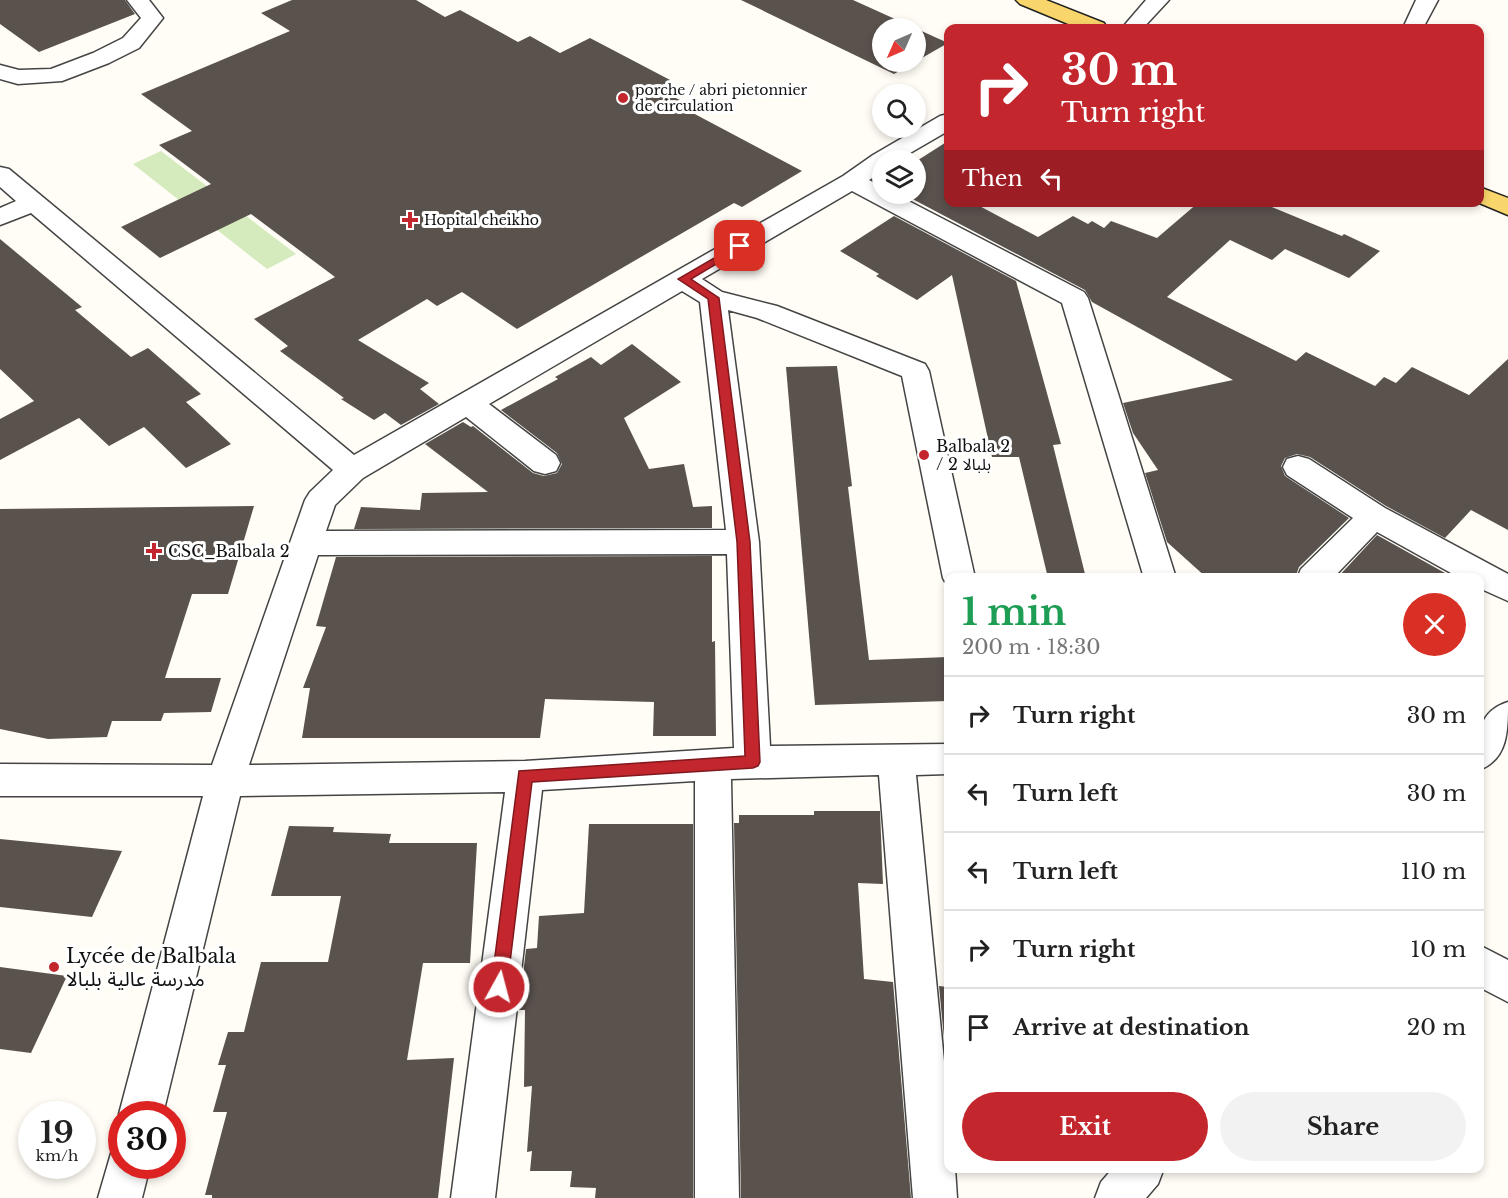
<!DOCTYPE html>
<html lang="en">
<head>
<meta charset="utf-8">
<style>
	:root { --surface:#fff; --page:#f2f2f2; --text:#222; --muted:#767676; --line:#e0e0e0; --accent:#c4262e }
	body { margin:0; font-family:"Libre Baskerville","Noto Sans Arabic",serif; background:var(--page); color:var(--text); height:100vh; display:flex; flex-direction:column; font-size:22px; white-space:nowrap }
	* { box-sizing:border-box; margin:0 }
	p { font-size:20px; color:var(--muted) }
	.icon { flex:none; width:33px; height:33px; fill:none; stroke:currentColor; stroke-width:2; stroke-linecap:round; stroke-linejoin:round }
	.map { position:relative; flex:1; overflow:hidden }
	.details { position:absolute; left:944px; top:573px; width:540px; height:600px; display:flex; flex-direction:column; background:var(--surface); border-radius:12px; box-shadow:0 3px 9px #0003 }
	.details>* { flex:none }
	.top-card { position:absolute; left:944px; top:24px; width:540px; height:183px; border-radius:12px; box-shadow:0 3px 9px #0003; background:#c4262e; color:#fff; overflow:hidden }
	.needle { width:39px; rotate:225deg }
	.fabs { position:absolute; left:872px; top:18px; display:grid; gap:12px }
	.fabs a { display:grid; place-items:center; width:54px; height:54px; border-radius:50%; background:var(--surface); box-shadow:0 3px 9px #0003; font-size:30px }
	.speed { position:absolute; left:18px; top:1101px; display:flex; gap:12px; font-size:30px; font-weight:700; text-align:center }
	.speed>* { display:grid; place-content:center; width:78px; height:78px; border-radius:50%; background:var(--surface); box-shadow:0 3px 9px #0003; line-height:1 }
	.speed small { font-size:15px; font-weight:400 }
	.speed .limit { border:9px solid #d22; background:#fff; color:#111 }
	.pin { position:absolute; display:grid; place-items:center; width:51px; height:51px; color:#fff; margin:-26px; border-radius:12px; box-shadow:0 3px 9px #0006 }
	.me { position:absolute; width:66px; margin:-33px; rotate:7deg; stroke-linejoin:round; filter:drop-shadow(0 0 4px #0008) }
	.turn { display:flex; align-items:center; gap:21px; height:126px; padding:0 18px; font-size:27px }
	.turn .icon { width:78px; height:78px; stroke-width:2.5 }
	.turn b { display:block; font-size:42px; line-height:51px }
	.then { display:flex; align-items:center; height:57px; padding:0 18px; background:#0003; gap:12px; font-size:22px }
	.round { display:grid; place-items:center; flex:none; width:63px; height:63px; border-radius:32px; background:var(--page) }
	.head { display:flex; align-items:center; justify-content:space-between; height:102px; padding:0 18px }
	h1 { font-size:36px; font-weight:800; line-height:45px; color:#1e9e55 }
	.cta { display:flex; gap:12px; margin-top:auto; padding:12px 18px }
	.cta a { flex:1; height:69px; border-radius:36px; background:var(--accent); color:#fff; font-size:24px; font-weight:800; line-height:69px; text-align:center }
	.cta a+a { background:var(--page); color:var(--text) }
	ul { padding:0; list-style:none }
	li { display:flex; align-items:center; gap:18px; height:78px; padding:0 18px; border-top:2px solid var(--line) }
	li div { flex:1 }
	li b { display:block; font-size:22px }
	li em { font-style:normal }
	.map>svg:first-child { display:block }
	.green { fill:#d5ebbd }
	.building { fill:#5a524d; fill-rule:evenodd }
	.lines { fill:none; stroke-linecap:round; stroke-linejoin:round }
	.minor-casing { stroke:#444; stroke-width:3 }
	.major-casing { stroke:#222; stroke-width:3 }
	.minor { fill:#fff; fill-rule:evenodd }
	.major { fill:#f9d66b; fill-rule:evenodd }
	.route { fill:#c4262e; stroke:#7f191e; stroke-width:1.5 }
	.poi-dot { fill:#c4262e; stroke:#fff; stroke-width:2 }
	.labels { text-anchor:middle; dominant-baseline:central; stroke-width:6; stroke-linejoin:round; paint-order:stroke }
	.far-poi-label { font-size:14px; fill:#111; stroke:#fff; text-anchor:start }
	.poi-label { font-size:16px; fill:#111; stroke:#fff; text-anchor:start }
	.near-poi-label { font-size:20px; fill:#111; stroke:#fff; text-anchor:start }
</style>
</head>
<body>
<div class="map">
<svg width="1508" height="1198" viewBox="0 0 1508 1198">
	<rect width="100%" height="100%" fill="#fffdf5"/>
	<!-- green -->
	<path class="green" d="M161,151L296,254L267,269L133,164Z"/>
	<!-- building -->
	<path class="building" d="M0,0H125L135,14L39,52L0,24Z
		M292,0H416L445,17L460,10L518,42L530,36L560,53L590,38L672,81L657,89L680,100L674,103L802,171L742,207L734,203L517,329L462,292L437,306L427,299L358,340L429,383L420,389L439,404L401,425L385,413L374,420L341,399L344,398L280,351L288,346L254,319L335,277L251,214L160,258L121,227L211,184L159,145L192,131L141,94L290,31L261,13Z
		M741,0H853L948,43L894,74ZM882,28H915V62H882Z
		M948,141V202H972L1038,237L1073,216L1088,224L1092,221L1104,228L1111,221L1157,238L1199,202H1260L1342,236L1344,234L1380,251L1349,278L1285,249L1272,260L1230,240L1167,297L1292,359L1296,361L1306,352L1375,386L1384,377L1396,383L1412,367L1469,395L1508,359V530L1471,510L1445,538L1386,506L1310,457L1297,454L1285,458L1281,466L1285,476L1349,518L1299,567L1295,578H1207L1167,542L1145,473L1158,470L1133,433L1123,403L1233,380L1092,302L1085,290L903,194H915V162Z
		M894,216L1016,281L1061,444L1053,445L1086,578H1048L1019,457H992L952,275L917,300L876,276L879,274L840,251Z
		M0,239L82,307L75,310L131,357L148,348L201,394L186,402L231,444L186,468L144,427L109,446L79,418L0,460V419L34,401L0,369Z
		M632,344L681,382L624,418L649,469L684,464L693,507L712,506V528L354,529L361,507L420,510L422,493L488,492L425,444L463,422L471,427L473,426L533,473L544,476L557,473L562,464L557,453L501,410L558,379L555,377L591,357L601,365Z
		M837,366L852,486L848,487L869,660L948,657V701L815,705L786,367Z
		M254,506L228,594H192L165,678H221L211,712L164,713L161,721H112L107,737L48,739L0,729V509Z
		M1377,535L1454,578H1337Z
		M712,556V642L715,641L716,736H653L654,702L545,699L540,738H302L310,688H303L326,627L316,626L336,557Z
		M814,811H880L883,884L858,883L864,979L893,982L911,1198H741L734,823H739V815H814Z
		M589,824H693V1198H595L596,1188L570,1187L572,1171H530L532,1151L527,1152L532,1086L524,1087L525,1010H519L526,949L537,948L539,916L584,913Z
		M289,826L334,827L333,832L391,834L389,843H477L470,963H423L407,1060L454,1058L438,1198H212V1195H205L227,1112H213L226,1065H218L228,1032H244L261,962H328L341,896H271Z
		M0,839L122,851L92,917L0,907Z
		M0,967L67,976L31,1053L0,1049Z
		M939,986L948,987V1079Z"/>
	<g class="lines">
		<defs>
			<path id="minor" d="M127,0H149L163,18L139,48L109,63L62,81L18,84L0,79V65L19,70L51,69L93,53L123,38L141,18Z
				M1146,0H1169L1143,28H1122Z
				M1416,0H1438L1423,28H1403Z
				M948,114V131L898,160H882V172L869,180L882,187V194H895L1084,292L1088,298L1176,578H1144L1062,303L852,191L702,279L722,292L777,306L925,364L929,371L975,578H948V587L943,578L902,376L757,318L728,310L759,542L770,746L948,744V774L916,775L948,1102V1168H955L957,1198H913L879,775L731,779L739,1198H695V781L542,790L495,1198H451L505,792L240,796L163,1114H122V1119L119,1114L203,796H0V764L212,765L305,500L310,492L333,470L31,213L0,225V208L16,201L0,187V167L9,169L354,455L843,176L873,155L940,116ZM682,291L700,302L726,530L326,531L335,505L363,478L466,417L534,471L545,474L556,471L560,463L556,455L489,404ZM727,554L734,748L525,761L249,765L318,555Z
				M1298,456L1309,459L1385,508L1508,574V601L1479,588V578H1460L1377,532L1333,578H1297L1301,569L1353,518L1287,475L1283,467L1287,459Z
				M1508,702C1508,731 1508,759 1479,770C1479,740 1474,713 1508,702Z
				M1479,945L1508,960V1002L1479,987Z
				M122,1147V1166H150L142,1198H98L112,1150Z
				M1113,1168H1164L1158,1184L1146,1198H1095L1101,1182Z"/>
			<path id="major" d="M1016,0H1046L1104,23L1107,28H1078L1020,4Z
				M1479,187L1508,198V215L1477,202Z"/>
		</defs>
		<!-- minor casing -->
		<use href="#minor" class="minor-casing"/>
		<!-- major casing -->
		<use href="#major" class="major-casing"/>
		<!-- minor -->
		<use href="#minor" class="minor"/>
		<!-- major -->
		<use href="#major" class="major"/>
	</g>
	<!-- route -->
	<path class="route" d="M740,243L743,244V248L691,279L719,298L750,542L760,762L758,766L753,768L532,782L507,987L505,992L499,995L493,992L491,987L519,771L745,756L737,542L708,299L678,279Z"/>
	<!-- markers -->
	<g class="poi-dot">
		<circle cx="623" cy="98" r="6"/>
		<path d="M407 211h6v6h6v6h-6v6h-6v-6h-6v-6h6z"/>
		<circle cx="924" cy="455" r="6"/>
		<path d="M151 542h6v6h6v6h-6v6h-6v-6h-6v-6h6z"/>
		<circle cx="54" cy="967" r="6"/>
	</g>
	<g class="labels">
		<!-- far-poi labels -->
		<g class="far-poi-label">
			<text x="635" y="90">porche / abri pietonnier<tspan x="635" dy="16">de circulation</tspan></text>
			<text x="424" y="220">Hopital cheikho</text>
		</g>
		<!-- poi labels -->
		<g class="poi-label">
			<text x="936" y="446">Balbala 2<tspan x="936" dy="18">/ بلبالا 2</tspan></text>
			<text x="168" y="551">CSC_Balbala 2</text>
		</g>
		<!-- near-poi labels -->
		<g class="near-poi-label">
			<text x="66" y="956">Lycée de Balbala<tspan x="66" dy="23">مدرسة عالية بلبالا</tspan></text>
		</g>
	</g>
</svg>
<div class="fabs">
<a><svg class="needle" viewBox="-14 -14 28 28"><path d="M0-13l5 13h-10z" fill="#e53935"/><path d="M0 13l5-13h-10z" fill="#767676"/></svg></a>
<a><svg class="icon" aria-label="search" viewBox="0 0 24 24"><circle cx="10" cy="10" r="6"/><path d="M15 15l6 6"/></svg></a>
<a><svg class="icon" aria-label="layers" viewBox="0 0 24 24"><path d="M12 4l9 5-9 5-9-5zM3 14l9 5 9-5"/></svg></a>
</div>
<div class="speed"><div>19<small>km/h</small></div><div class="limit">30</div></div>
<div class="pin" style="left:740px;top:246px;background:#d93025"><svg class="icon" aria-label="arrive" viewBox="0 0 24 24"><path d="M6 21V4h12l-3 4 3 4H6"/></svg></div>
<svg class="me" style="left:499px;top:987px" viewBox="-20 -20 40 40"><circle r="17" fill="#c4262e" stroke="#fff" stroke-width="3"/><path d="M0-11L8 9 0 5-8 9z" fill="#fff"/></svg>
<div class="top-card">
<div class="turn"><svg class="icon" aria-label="right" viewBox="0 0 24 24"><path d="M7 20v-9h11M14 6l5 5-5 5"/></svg><div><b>30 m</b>Turn right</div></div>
<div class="then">Then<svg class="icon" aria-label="left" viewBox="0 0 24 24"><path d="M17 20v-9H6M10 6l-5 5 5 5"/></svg></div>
</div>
<section class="details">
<div class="head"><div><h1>1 min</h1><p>200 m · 18:30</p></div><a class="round" style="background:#d93025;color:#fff"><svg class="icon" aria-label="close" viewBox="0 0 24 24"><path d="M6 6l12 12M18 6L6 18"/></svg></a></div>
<ul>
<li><svg class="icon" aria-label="right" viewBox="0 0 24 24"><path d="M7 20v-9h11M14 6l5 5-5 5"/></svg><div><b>Turn right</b></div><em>30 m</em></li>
<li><svg class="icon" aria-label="left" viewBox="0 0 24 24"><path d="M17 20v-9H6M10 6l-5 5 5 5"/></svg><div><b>Turn left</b></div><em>30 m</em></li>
<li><svg class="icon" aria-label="left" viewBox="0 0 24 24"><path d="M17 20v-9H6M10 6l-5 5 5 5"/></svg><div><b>Turn left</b></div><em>110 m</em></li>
<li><svg class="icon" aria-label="right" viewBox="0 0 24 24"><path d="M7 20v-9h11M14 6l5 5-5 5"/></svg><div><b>Turn right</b></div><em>10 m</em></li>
<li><svg class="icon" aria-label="arrive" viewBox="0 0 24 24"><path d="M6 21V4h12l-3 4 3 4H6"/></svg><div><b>Arrive at destination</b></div><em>20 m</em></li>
</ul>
<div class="cta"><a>Exit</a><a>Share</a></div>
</section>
</div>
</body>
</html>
